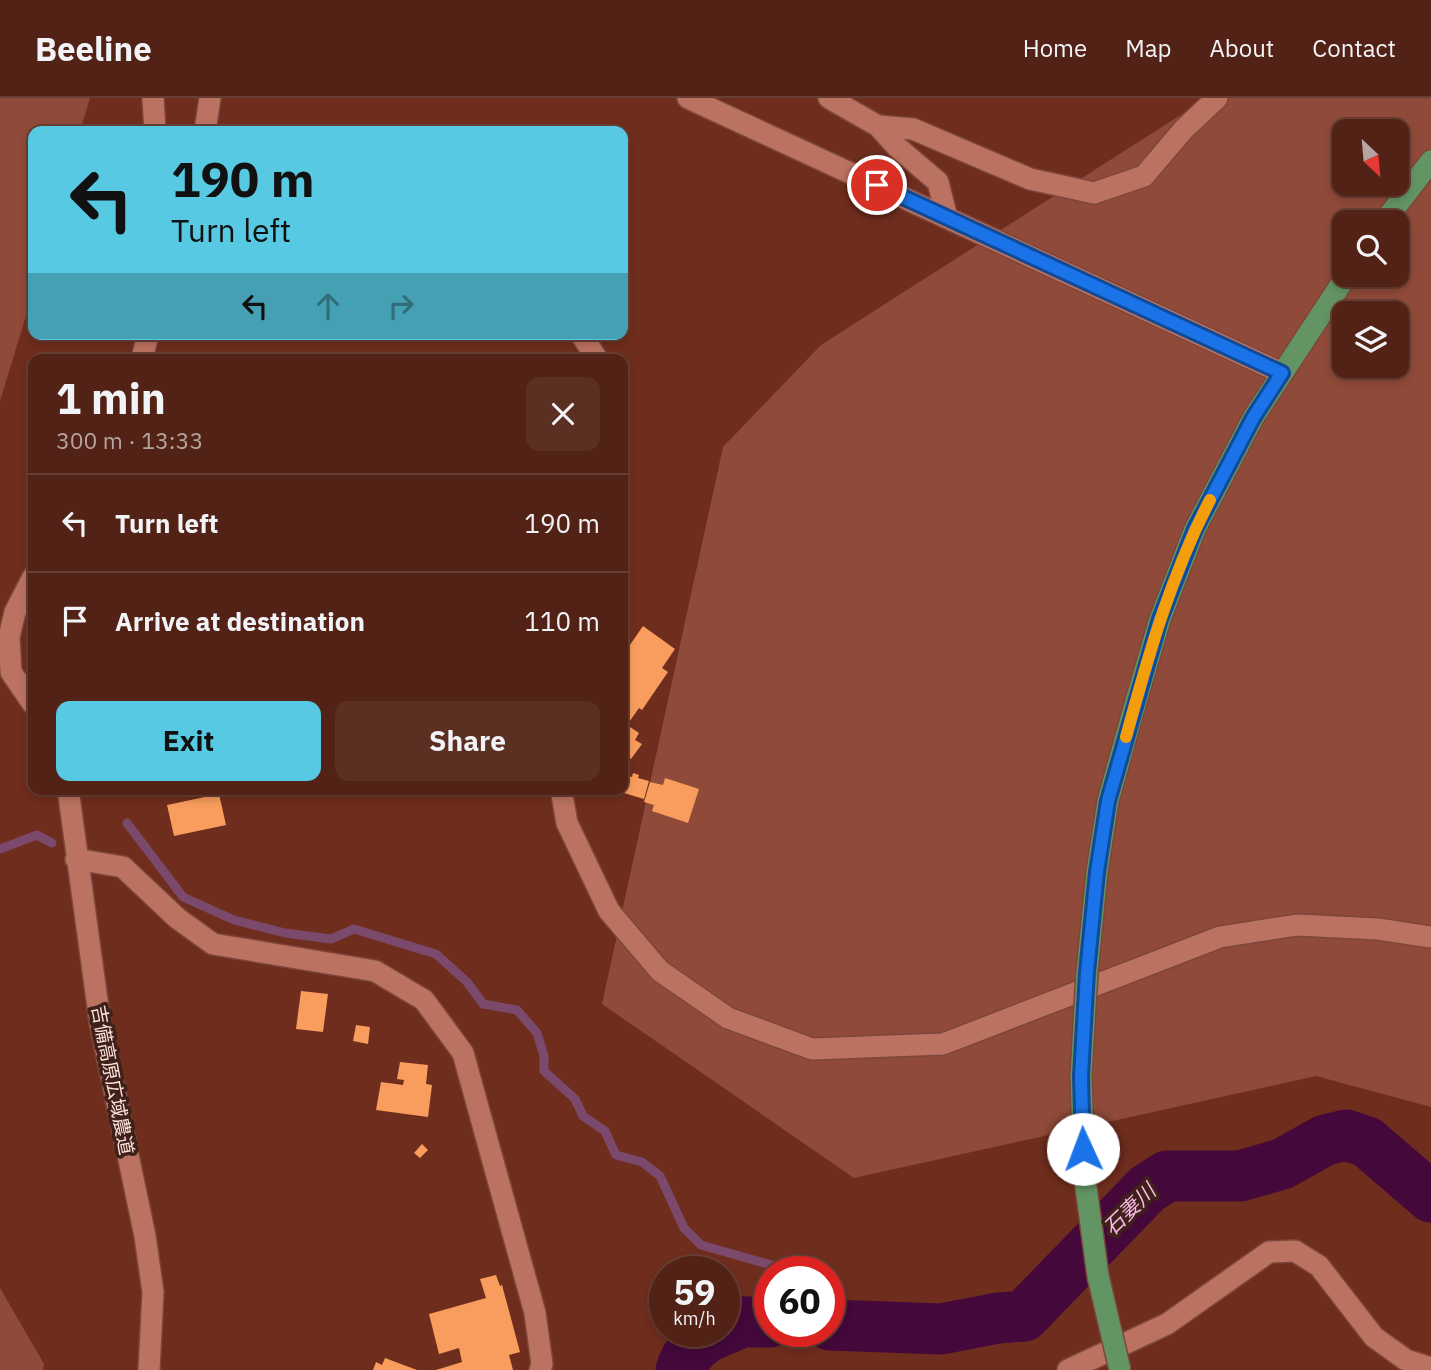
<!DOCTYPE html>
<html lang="en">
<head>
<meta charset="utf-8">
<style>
	:root { --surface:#532216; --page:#5c2f23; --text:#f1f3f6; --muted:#b5a4a1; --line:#693f35; --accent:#57c9e2 }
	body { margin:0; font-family:"IBM Plex Sans","Noto Sans JP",sans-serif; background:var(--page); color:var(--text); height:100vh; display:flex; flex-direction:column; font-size:26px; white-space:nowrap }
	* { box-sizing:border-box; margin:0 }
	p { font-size:23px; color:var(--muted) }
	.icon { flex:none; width:38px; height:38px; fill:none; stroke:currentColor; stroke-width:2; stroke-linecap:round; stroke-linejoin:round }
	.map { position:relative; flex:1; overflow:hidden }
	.details { position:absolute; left:28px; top:256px; width:600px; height:441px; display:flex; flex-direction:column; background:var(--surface); border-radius:14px; box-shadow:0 4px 10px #0003,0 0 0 2px var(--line) }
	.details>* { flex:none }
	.top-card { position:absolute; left:28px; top:28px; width:600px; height:214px; border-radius:14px; box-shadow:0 4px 10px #0003,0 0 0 2px var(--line); background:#57c9e2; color:#111; overflow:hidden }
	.needle { width:46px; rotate:154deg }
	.buttons { position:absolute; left:1332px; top:21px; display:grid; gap:14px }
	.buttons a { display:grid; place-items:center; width:77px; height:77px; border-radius:14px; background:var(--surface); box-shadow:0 4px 10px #0003,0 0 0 2px var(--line); font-size:35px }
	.speed { position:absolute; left:649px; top:1158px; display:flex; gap:14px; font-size:35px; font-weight:700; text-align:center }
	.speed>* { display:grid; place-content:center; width:91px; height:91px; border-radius:50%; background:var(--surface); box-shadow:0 4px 10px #0003,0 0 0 2px var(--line); line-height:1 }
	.speed small { font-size:18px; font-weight:400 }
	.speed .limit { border:10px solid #d22; background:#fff; color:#111 }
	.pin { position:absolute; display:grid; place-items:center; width:60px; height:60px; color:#fff; margin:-30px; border:4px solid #fff; border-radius:50%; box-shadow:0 2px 7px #0007 }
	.me { position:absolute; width:77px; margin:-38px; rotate:358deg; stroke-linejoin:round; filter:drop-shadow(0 0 5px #0008) }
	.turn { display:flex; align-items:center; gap:24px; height:147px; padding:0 28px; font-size:32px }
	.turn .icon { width:91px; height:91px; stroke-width:2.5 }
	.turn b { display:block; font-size:49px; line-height:60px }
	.lanes { display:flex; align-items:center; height:66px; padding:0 28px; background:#0003; justify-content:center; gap:35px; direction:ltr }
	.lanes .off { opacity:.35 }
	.round { display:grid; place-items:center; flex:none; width:74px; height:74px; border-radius:14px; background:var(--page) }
	.head { display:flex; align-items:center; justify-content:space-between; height:119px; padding:0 28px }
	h1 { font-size:42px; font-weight:800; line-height:52px }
	.primary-button { display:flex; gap:14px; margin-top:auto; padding:14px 28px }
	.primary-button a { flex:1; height:80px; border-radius:14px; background:var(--accent); color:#111; font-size:28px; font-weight:800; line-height:80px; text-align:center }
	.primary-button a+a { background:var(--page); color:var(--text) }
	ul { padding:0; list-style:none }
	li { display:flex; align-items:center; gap:21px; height:98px; padding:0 28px; border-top:2px solid var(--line) }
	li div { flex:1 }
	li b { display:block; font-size:26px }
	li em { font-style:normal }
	header { display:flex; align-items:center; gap:42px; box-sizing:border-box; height:98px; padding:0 35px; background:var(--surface); border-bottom:2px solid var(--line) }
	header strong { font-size:33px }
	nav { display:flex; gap:38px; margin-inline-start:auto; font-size:24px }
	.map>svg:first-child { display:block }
	.green { fill:#904a39; fill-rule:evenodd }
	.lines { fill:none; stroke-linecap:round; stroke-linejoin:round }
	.stream { stroke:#7b496b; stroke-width:9 }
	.river { stroke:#44083b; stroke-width:51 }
	.building { fill:#f89d5d }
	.minor-casing { stroke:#7d463a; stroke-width:24 }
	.major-casing { stroke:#7d463a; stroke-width:24 }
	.minor { stroke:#bc7260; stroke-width:21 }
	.major { stroke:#639464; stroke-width:21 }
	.major-bridge-casing { stroke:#7d463a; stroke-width:24; stroke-linecap:butt }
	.major-bridge { stroke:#639464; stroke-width:21 }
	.route-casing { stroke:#114b97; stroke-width:18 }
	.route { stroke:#1a73e8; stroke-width:12 }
	.slow { stroke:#f59e0b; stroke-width:12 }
	.labels { text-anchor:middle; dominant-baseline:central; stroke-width:7; stroke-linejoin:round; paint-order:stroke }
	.street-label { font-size:19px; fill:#fae1da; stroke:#40211a }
	.water-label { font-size:21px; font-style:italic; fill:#f9b8ea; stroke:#40211a }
</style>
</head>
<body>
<header>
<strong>Beeline</strong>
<nav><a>Home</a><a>Map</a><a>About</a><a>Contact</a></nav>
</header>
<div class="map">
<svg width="1431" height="1272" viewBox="0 0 1431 1272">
	<rect width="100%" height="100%" fill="#6f2d1d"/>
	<!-- green -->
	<path class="green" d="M0,0H90L80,33H33V195L0,303Z
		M1207,0H1431V1009L1316,978L854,1080L602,906L723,349L821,247ZM1344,33H1396V86H1344ZM1344,124H1396V177H1344ZM1344,215H1396V268H1344Z
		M0,1190L44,1266L43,1272H0Z"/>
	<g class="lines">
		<!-- stream -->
		<path class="stream" d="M127,725L183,799L234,822L285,835L331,841L354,831L436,856L467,884L483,906L517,912L537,935L544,958V973L575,1001L583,1018L605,1033L616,1057L642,1064L660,1078L684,1130L701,1147L796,1174
			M0,751L37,737L52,745
			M830,1222L832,1227"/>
		<!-- river -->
		<path class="river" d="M830,1227L941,1231L998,1220L1024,1218L1147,1091L1167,1078H1240L1282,1066L1325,1042L1346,1037L1367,1044L1431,1099
			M724,1232L742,1224H770
			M681,1272C686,1254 701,1241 719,1234"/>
	</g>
	<!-- building -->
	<path class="building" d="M643,528L675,551L662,570L668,574L642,612L639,610L627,627L639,635L635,642L642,646L631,661L623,655V557Z
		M633,675L639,677L638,680L649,683L644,701L624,695L629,678L632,679Z
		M665,680L699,691L688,725L652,713L654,707L644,704L650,684L663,687Z
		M219,696L226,727L174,738L167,707Z
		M301,893L328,896L323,934L296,931Z
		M356,927L370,929L368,946L353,943Z
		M400,964L428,967L426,986L432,987L428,1019L376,1012L381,984L403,987L404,982L397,981Z
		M422,1046L428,1052L420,1060L414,1055Z
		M496,1177L500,1188L502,1187L520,1254L509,1257L513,1272H436L462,1264L459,1250L439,1256L429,1216L486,1200L480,1181Z
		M385,1260L417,1272H373L376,1264L382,1267Z"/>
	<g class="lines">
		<defs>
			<path id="minor" d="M153,0L155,33
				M688,0L1282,275
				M829,0L878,28
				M205,33L210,0
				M947,120L938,84L897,49L878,28L913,31L1030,81L1094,95L1144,78L1184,31L1217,0
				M581,236L597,261
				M142,261L148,236
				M33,479L15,514L9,539L11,574L33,606
				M68,691L100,924L145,1138L153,1194L149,1272
				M561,691L567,725L609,813L660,873L728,920L812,951L943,946L1220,839L1297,827L1378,831L1431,839
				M76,761L123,769L177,820L213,846L375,873L424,902L463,955L535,1215L542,1266L540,1272
				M1068,1272L1167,1226L1269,1154L1295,1153L1319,1168L1374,1239L1406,1262L1431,1270"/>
			<path id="major" d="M1384,124L1431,63
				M1134,610L1160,521L1195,431L1253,320L1347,177"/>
		</defs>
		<!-- minor casing -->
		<use href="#minor" class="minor-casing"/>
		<!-- major casing -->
		<use href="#major" class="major-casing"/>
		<!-- minor -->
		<use href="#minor" class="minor"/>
		<!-- major -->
		<use href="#major" class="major"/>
		<defs>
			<path id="major-bridge" d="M1120,1272L1098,1178L1084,1075L1081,978L1087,874L1097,774L1108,703L1134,610"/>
		</defs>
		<!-- major-bridge casing -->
		<use href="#major-bridge" class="major-bridge-casing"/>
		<!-- major-bridge -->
		<use href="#major-bridge" class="major-bridge"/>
	</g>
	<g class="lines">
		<defs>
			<path id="route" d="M877,87L1282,275L1253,320L1195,431L1160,521L1108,703L1097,774L1087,874L1081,978L1083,1051"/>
		</defs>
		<!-- route casing -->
		<use href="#route" class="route-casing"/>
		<!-- route -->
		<use href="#route" class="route"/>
		<!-- slow -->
		<path class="slow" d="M1126,639C1148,558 1171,477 1210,402"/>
	</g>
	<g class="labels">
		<!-- street labels -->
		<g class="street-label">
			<text transform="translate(113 982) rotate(79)">吉備高原広域農道</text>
		</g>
		<!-- water labels -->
		<g class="water-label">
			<text transform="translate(1129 1111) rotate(-44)">石妻川</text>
		</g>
	</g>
</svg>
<div class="buttons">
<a><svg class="needle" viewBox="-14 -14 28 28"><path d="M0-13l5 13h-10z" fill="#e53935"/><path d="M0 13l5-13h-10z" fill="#b5a4a1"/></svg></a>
<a><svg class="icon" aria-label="search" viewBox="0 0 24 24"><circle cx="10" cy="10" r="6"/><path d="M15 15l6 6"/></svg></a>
<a><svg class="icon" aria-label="layers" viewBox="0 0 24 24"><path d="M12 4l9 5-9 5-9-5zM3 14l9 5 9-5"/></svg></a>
</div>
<div class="speed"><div>59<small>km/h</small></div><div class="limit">60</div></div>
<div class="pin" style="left:877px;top:87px;background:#d93025"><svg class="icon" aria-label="arrive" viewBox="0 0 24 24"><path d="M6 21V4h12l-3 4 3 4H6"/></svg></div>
<svg class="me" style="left:1083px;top:1051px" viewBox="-20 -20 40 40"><circle r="19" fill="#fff"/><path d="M0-13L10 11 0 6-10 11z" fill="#1a73e8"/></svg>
<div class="top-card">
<div class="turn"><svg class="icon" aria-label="left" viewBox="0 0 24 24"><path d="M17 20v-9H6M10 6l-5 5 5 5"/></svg><div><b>190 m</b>Turn left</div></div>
<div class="lanes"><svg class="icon" aria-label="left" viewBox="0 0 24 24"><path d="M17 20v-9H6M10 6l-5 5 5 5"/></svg><svg class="icon off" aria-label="ahead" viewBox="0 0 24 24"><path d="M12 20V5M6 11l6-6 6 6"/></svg><svg class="icon off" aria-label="right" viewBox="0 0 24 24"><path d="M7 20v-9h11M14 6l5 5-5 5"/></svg></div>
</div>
<section class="details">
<div class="head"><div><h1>1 min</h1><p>300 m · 13:33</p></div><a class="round"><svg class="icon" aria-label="close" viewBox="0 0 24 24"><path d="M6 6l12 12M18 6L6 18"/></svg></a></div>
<ul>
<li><svg class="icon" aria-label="left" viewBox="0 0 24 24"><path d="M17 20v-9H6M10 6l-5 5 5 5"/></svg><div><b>Turn left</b></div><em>190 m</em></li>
<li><svg class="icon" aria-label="arrive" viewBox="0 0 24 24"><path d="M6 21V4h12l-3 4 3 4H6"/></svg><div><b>Arrive at destination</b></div><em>110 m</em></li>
</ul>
<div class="primary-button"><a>Exit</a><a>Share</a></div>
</section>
</div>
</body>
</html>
